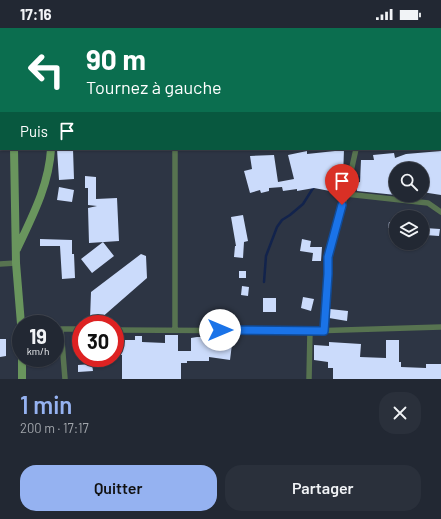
<!DOCTYPE html>
<html lang="fr">
<head>
<meta charset="utf-8">
<style>
	:root { --surface:#222833; --page:#2a303b; --text:#f1f3f6; --muted:#a2a6ac; --line:#3f444e; --accent:#95b2f1 }
	body { margin:0; font-family:Barlow,sans-serif; background:var(--page); color:var(--text); height:100vh; display:flex; flex-direction:column; font-size:15px; white-space:nowrap }
	* { box-sizing:border-box; margin:0 }
	p { font-size:13px; color:var(--muted) }
	.icon { flex:none; width:22px; height:22px; fill:none; stroke:currentColor; stroke-width:2; stroke-linecap:round; stroke-linejoin:round }
	.map { position:relative; height:351px; overflow:hidden }
	.side { display:flex; flex-direction:column; background:var(--surface); flex:1 }
	.side>* { flex:none }
	.banner { position:absolute; left:0px; top:0px; width:441px; height:122px; box-shadow:0 1px 3px #0004,0 0 0 1px var(--line); background:#0b6e4f; color:#fff; overflow:hidden }
	.tools { position:absolute; left:389px; top:134px; display:grid; gap:8px }
	.tools a { display:grid; place-items:center; width:40px; height:40px; border-radius:50%; background:var(--surface); box-shadow:0 1px 3px #0004,0 0 0 1px var(--line); font-size:20px }
	.speed { position:absolute; left:12px; top:287px; display:flex; gap:8px; font-size:20px; font-weight:700; text-align:center }
	.speed>* { display:grid; place-content:center; width:52px; height:52px; border-radius:50%; background:var(--surface); box-shadow:0 1px 3px #0004,0 0 0 1px var(--line); line-height:1 }
	.speed small { font-size:10px; font-weight:400 }
	.speed .limit { border:6px solid #d22; background:#fff; color:#111 }
	.pin { position:absolute; display:grid; place-items:center; width:34px; height:34px; color:#fff; margin:-41px -17px; border-radius:50% 50% 50% 0; rotate:-45deg; box-shadow:0 0 4px #0007 }
	.pin .icon { rotate:45deg }
	.me { position:absolute; width:44px; margin:-22px; rotate:90deg; stroke-linejoin:round; filter:drop-shadow(0 0 3px #0008) }
	.turn { display:flex; align-items:center; gap:14px; height:84px; padding:0 20px; font-size:18px }
	.turn .icon { width:52px; height:52px; stroke-width:2.5 }
	.turn b { display:block; font-size:28px; line-height:34px }
	.then { display:flex; align-items:center; height:38px; padding:0 20px; background:#0003; gap:8px; font-size:15px }
	.round { display:grid; place-items:center; flex:none; width:42px; height:42px; border-radius:16px; background:var(--page) }
	.overview { display:flex; align-items:center; justify-content:space-between; height:68px; padding:0 20px }
	h1 { font-size:24px; font-weight:600; line-height:30px; color:var(--accent) }
	.primary-button { display:flex; gap:8px; margin-top:auto; padding:8px 20px }
	.primary-button a { flex:1; height:46px; border-radius:16px; background:var(--accent); color:#111; font-size:16px; font-weight:600; line-height:46px; text-align:center }
	.primary-button a+a { background:var(--page); color:var(--text) }
	.status { display:flex; justify-content:space-between; align-items:center; height:28px; padding:0 20px; background:var(--surface); direction:ltr }
	.status svg { height:11px; fill:currentColor }
	.map>svg:first-child { display:block }
	.lines { fill:none; stroke-linecap:round; stroke-linejoin:round }
	.stream { stroke:#12234c; stroke-width:2.5 }
	.building { fill:#cbdbfb }
	.minor { stroke:#577350; stroke-width:5.5 }
	.secondary { stroke:#69955d; stroke-width:8 }
	.route-casing { stroke:#114b97; stroke-width:10 }
	.route { stroke:#1a73e8; stroke-width:7 }
</style>
</head>
<body>
<div class="status"><b>17:16</b><svg viewBox="0 0 49 12"><path d="M0 12V9h3v3zM5 12V6h3v6zM10 12V3h3v9zM15 12V0h3v12zM26 1h20v11H26zM47 4h2v5h-2z"/></svg></div>
<div class="map">
<svg width="441" height="351" viewBox="0 0 441 351">
	<rect width="100%" height="100%" fill="#2d3544"/>
	<g class="lines">
		<!-- stream -->
		<path class="stream" d="M422,1V0
			M0,41L1,42
			M440,83L441,86
			M0,113H1
			M340,147L363,150
			M264,254L266,228L277,199L282,192L290,187L303,176L315,157"/>
	</g>
	<!-- building -->
	<path class="building" d="M57,121H73L74,151L59,152Z
		M336,121H344L343,150L345,151L343,162L330,163L314,160L297,163V161L283,163L282,159L269,160V163L261,165L260,162L250,165L244,143L252,141L250,128L274,127L278,154L294,151L288,127L307,123V126L335,123Z
		M441,123V167L422,164L424,144H422V141H396V147L394,146L396,167L357,163L356,155L360,154L361,132H374L373,127L394,125L395,130L406,126Z
		M85,148L96,149V171L117,170L119,213L89,215L88,180L97,178L88,177V160H85Z
		M59,159L74,162L72,174L57,172Z
		M243,187L248,213L244,214L243,230L234,229L235,218H236L231,189Z
		M389,194H396V200H388Z
		M425,200L440,201L439,208L425,207Z
		M40,211L72,212V226H74L75,250L62,251L60,218H40Z
		M302,211L311,213L310,219H322L321,233H312L313,225L300,223Z
		M103,214L114,228L92,245L81,231Z
		M141,226L146,228L147,250L100,291H90L91,264Z
		M239,243H246V250H239Z
		M242,258L249,259L248,268L241,267Z
		M303,269L314,271L311,283L301,280Z
		M263,270H276V284H263Z
		M330,281L348,283L347,293L329,290Z
		M165,307H178V323H191V310L197,309H206L211,310V314L232,316L230,332L209,329V333H187V335H181V351H122V327H115V312H135V308H142V314L165,315Z
		M0,311H6V328L0,329Z
		M386,312H399V334H401V339L426,340V336H441V351H333V340H328V334L314,332V317L329,318V314L361,316L360,329L386,330Z
		M92,336L93,343L78,344V337Z"/>
	<g class="lines">
		<!-- minor -->
		<path class="minor" d="M178,1L179,0
			M338,1V0
			M0,107H1
			M346,166L428,175L441,184
			M0,236L16,235
			M55,301H81
			M61,301L65,351
			M115,302L310,303L441,299
			M175,302V121
			M324,303L330,219L346,166L356,121
			M309,351L310,303"/>
		<!-- secondary -->
		<path class="secondary" d="M6,0V1
			M45,0V1
			M14,121L16,235L21,296
			M17,221C32,189 49,157 51,121
			M22,330V351"/>
	</g>
	<g class="lines">
		<defs>
			<path id="route" d="M220,302L324,303L328,246V229L342,177"/>
		</defs>
		<!-- route casing -->
		<use href="#route" class="route-casing"/>
		<!-- route -->
		<use href="#route" class="route"/>
	</g>
</svg>
<div class="tools">
<a><svg class="icon" aria-label="search" viewBox="0 0 24 24"><circle cx="10" cy="10" r="6"/><path d="M15 15l6 6"/></svg></a>
<a><svg class="icon" aria-label="layers" viewBox="0 0 24 24"><path d="M12 4l9 5-9 5-9-5zM3 14l9 5 9-5"/></svg></a>
</div>
<div class="speed"><div>19<small>km/h</small></div><div class="limit">30</div></div>
<div class="pin" style="left:342px;top:177px;background:#d93025"><svg class="icon" aria-label="arrive" viewBox="0 0 24 24"><path d="M6 21V4h12l-3 4 3 4H6"/></svg></div>
<svg class="me" style="left:220px;top:302px" viewBox="-20 -20 40 40"><circle r="19" fill="#fff"/><path d="M0-13L10 11 0 6-10 11z" fill="#1a73e8"/></svg>
<div class="banner">
<div class="turn"><svg class="icon" aria-label="left" viewBox="0 0 24 24"><path d="M17 20v-9H6M10 6l-5 5 5 5"/></svg><div><b>90 m</b>Tournez à gauche</div></div>
<div class="then">Puis<svg class="icon" aria-label="arrive" viewBox="0 0 24 24"><path d="M6 21V4h12l-3 4 3 4H6"/></svg></div>
</div>
</div>
<section class="side">
<div class="overview"><div><h1>1 min</h1><p>200 m · 17:17</p></div><a class="round"><svg class="icon" aria-label="close" viewBox="0 0 24 24"><path d="M6 6l12 12M18 6L6 18"/></svg></a></div>
<div class="primary-button"><a>Quitter</a><a>Partager</a></div>
</section>
</body>
</html>
